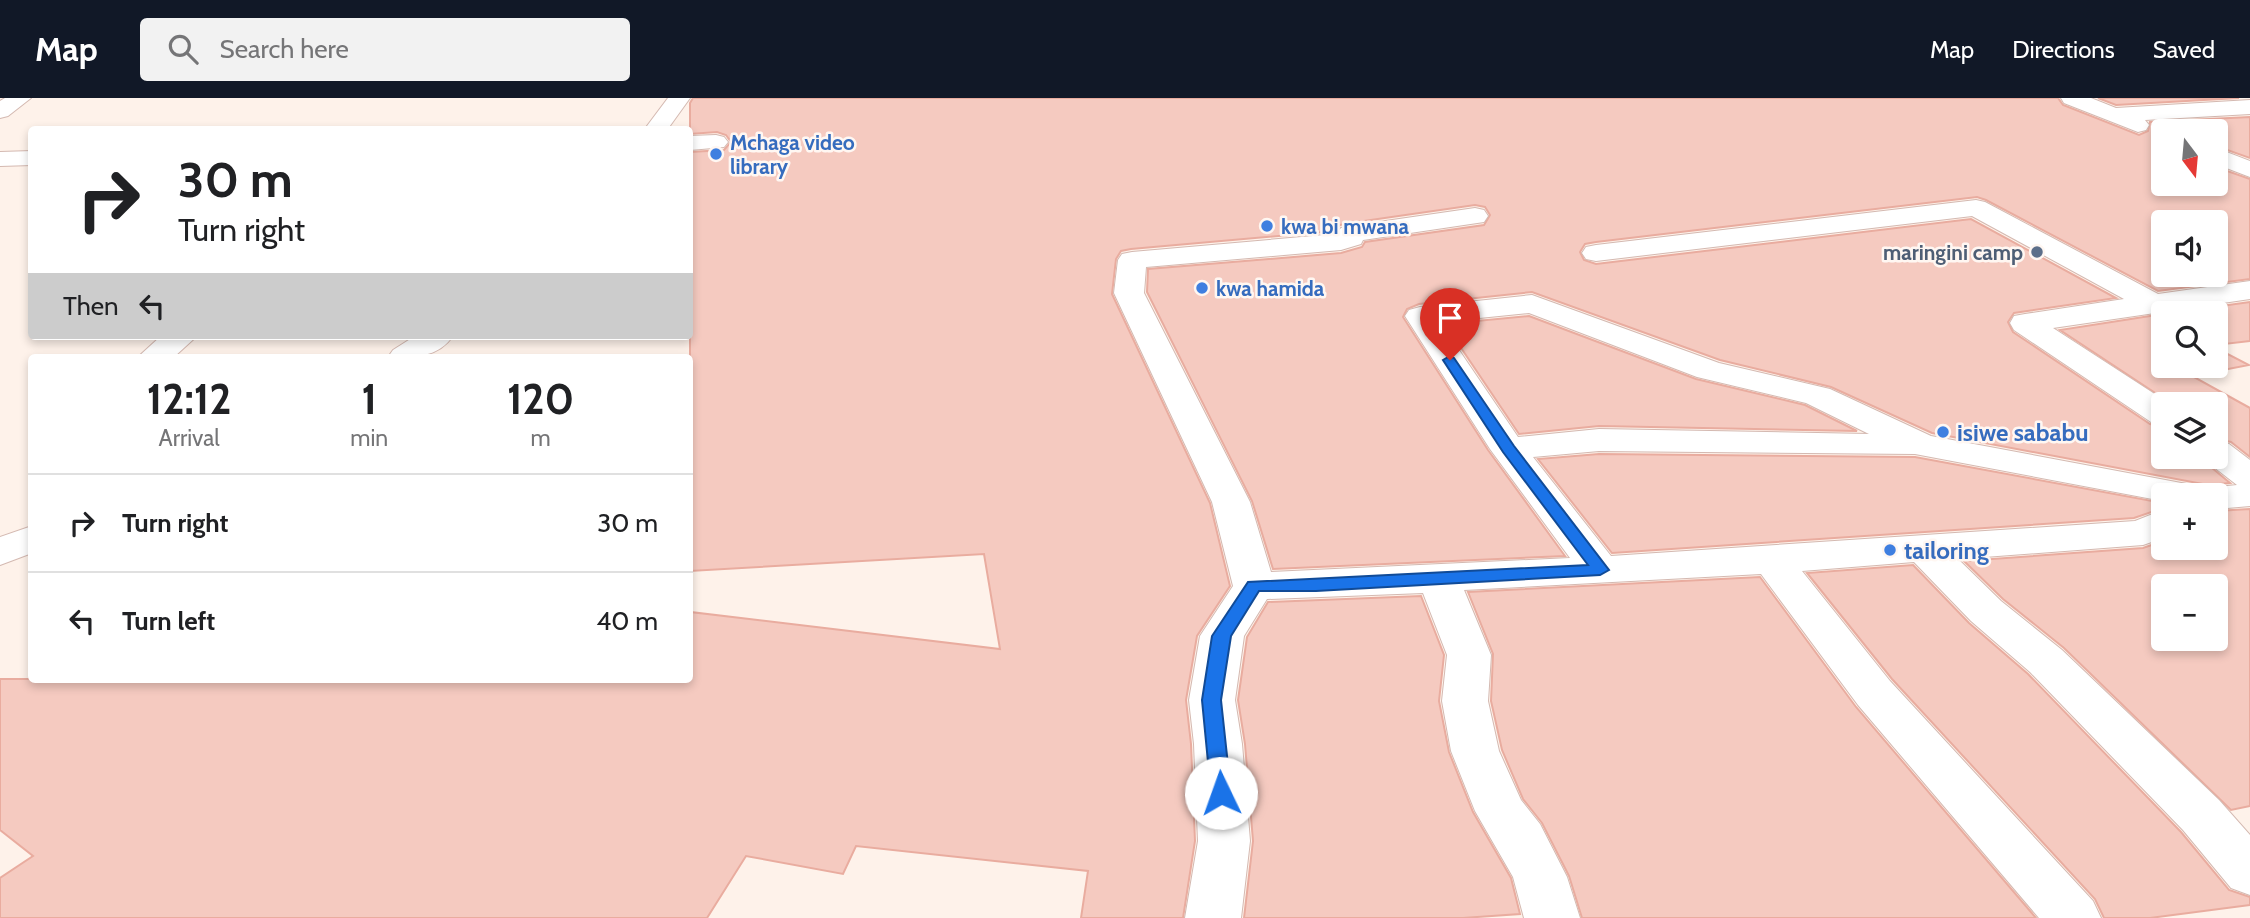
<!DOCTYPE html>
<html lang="en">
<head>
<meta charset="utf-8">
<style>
	:root { --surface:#fff; --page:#f2f2f2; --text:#202124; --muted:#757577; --line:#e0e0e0; --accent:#111827 }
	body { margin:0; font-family:Cabin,sans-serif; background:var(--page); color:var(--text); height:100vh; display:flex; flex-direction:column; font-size:26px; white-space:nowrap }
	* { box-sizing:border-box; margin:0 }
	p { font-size:23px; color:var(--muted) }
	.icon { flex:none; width:38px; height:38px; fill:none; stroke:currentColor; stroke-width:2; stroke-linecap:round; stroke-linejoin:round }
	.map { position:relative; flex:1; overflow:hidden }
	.panel { position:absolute; left:28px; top:256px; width:665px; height:329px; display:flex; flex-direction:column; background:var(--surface); border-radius:7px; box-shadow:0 4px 10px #0003 }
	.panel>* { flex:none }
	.hud { position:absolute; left:28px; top:28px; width:665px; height:214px; border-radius:7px; box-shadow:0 4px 10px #0003; background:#fff; color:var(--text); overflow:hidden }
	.needle { width:46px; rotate:164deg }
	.controls { position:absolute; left:2151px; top:21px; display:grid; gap:14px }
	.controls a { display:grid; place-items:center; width:77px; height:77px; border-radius:7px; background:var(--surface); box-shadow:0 4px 10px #0003; font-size:35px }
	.pin { position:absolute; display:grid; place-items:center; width:60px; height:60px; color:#fff; margin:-72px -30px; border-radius:50% 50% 50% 0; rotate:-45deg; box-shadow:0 0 7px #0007 }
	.pin .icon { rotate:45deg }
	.me { position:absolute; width:77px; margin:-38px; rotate:357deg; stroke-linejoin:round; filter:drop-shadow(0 0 5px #0008) }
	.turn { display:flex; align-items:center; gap:24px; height:147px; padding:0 35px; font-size:32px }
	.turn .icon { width:91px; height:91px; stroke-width:2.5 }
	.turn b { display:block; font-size:49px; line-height:60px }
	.then { display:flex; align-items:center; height:66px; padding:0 35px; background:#0003; gap:14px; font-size:26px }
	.eta { display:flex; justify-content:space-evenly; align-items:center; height:119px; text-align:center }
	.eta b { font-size:42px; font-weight:800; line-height:49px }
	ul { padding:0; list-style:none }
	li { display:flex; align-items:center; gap:21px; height:98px; padding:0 35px; border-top:2px solid var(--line) }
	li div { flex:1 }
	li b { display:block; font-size:26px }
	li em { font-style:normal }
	header { display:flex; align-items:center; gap:42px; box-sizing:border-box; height:98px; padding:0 35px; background:var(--accent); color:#fff }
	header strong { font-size:33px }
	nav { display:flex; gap:38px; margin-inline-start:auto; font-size:24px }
	.search { width:490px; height:63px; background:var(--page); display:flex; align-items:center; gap:18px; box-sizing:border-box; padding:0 24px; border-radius:7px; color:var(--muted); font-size:26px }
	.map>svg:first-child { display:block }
	.building { fill:#f5cac0; stroke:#e9ac9f; stroke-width:2; fill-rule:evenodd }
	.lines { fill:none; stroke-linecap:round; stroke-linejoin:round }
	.street-casing { stroke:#d4b9b1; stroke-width:2 }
	.street { fill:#fff; fill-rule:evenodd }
	.route { fill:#1a73e8; stroke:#114b97; stroke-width:2 }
	.shop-dot { fill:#3f7fe0; stroke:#fff7f2; stroke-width:2.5 }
	.service-dot { fill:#5c6f8a; stroke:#fff7f2; stroke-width:2.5 }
	.labels { text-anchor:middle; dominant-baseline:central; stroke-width:5; stroke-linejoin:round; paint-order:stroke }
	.far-shop-label { font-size:21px; font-weight:bold; fill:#366cbe; stroke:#fff7f2; text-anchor:start }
	.far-service-label { font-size:21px; font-weight:bold; fill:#4e5e75; stroke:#fff7f2; text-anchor:end }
	.shop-label { font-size:24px; font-weight:bold; fill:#366cbe; stroke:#fff7f2; text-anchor:start }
</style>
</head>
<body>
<header>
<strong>Map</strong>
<div class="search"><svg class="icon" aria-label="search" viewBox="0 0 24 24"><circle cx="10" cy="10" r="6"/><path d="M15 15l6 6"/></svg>Search here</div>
<nav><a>Map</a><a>Directions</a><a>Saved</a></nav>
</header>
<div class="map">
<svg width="2250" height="820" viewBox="0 0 2250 820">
	<rect width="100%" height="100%" fill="#fef2ea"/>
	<!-- building -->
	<path class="building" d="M693,0H2058L2063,7L2139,37L2148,33L2150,24L2250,19V60L2216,48V33H2163V86H2216V69L2250,81V181L2158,193L1986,102L1977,99L1596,144L1585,146L1580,154L1584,162L1596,166L1971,121L2116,200L2014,215L2008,224L2013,234L2150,326L2163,329V359H2199L2230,385L2208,387L1932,335L1831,289L1720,262L1532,194L1419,206L1407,211L1403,219L1488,352L1565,458L1273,471L1252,403L1147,194L1148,171L1341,155L1362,149L1365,144L1484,127L1490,117L1485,109L1475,107L1350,125L1340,127L1335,133L1131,151L1121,153L1116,161L1112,196L1210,405L1230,488L1197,538L1186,602L1191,646L1195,743L1183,820H1081L1088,773L856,748L843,776L746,758L707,820H0V780L33,758L0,732V581H690V514L1000,551L984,456L690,473V54L724,52L731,44L726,37L717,34L690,36V5ZM2163,124H2216V177H2163Z
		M2098,0H2239L2116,7Z
		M2250,204V243L2216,247V215H2171Z
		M2163,216V268H2216V250L2249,267L2192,278L2250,310V359L2231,344L2216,341V306H2172L2060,232Z
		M1529,218L1696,281L1805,307L1857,333L1599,328L1519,336L1445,226Z
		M1599,356L1915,359L2163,405V410L2134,420L1612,455L1538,361Z
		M2250,411V708L2231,712L2064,550L2003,501L1964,463L2143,450L2163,443V450H2216V413ZM2163,488H2216V541H2163Z
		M1913,467L1969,525L2028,576L2181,734L2229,792L2250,799V807L2150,820H2104L2095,801L1892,581L1807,475Z
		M1760,479L1856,609L2036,820H1582L1569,778L1542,725L1523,701L1502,652L1491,603L1493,556L1468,494Z
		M1421,498L1444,557L1439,603L1449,654L1473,714L1511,780L1520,816L1463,820H1244L1253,743L1245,646L1238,602L1247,539L1268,504Z"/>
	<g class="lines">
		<defs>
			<path id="street" d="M5,0H31L8,18L0,20V3Z
				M668,0H690L667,32H644Z
				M2061,0H2091L2116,10L2250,2V16L2145,22L2149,27L2146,32L2138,34L2064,5Z
				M716,37L724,39L728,44L724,49L690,52V38Z
				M2216,50L2250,63V79L2216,66Z
				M32,53V67L0,68V54Z
				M1976,102L1985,104L2158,196L2250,183V201L2053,230L2170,306H2163V327L2151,324L2014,232L2010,225L2014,218L2025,216L2124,201L1972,118L1596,163L1586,161L1582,155L1586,149L1596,147Z
				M1475,110L1484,112L1488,118L1484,124L1363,142L1361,146L1341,152L1146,169L1144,195L1250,404L1271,474L1570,460L1490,351L1405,218L1409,212L1420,209L1532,197L1719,265L1830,291L1931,338L2208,390L2237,387L2201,359H2216V343L2229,346L2250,362V408L2216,411V397H2163V403L1915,356L1599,353L1533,359L1611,458L2135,423L2163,412V440L2143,447L1958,461L2001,503L2062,552L2219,702L2250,737V797L2231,790L2183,732L2030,574L1971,523L1914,464L1802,473L1890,583L2093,803L2101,820H2039L1858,607L1761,476L1464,492L1491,557L1488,603L1499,653L1521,702L1540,726L1567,779L1580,820H1524L1513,779L1475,713L1451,653L1442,603L1447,557L1423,495L1267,501L1244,538L1235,602L1242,646L1250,743L1241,820H1185L1198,743L1194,646L1189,602L1200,538L1233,488L1212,404L1114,195L1118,162L1122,156L1132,154L1336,136L1341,130L1351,128ZM1529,215L1697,279L1806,305L1869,336L1599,331L1518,339L1440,224Z
				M161,238H197L174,259H138Z
				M415,238H453C437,261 413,259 388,259L393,252Z
				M32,428V455L0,467V439Z"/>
		</defs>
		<!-- street casing -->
		<use href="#street" class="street-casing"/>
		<!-- street -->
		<use href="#street" class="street"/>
	</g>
	<!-- route -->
	<path class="route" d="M1450,258L1454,260L1514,348L1609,472L1600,477L1316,493H1259L1231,538L1221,602L1231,695L1228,701L1221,703L1214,701L1211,695L1202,602L1212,538L1248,484L1588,467L1503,354L1443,262Z"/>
	<!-- markers -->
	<g class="shop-dot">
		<circle cx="716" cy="56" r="7"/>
		<circle cx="1267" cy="128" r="7"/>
		<circle cx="1202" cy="190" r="7"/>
		<circle cx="1943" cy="334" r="7"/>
		<circle cx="1890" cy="452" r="7"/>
	</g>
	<circle class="service-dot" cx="2037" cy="154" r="7"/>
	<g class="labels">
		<!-- far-shop labels -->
		<g class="far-shop-label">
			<text x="730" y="44">Mchaga video<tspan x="730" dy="24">library</tspan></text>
			<text x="1281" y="128">kwa bi mwana</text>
			<text x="1216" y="190">kwa hamida</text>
		</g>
		<!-- far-service labels -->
		<g class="far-service-label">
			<text x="2023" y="154">maringini camp</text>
		</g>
		<!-- shop labels -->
		<g class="shop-label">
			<text x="1957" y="334">isiwe sababu</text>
			<text x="1904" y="452">tailoring</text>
		</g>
	</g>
</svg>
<div class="controls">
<a><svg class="needle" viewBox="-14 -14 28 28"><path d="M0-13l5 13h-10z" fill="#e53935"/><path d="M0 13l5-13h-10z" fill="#757577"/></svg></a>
<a><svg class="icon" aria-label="sound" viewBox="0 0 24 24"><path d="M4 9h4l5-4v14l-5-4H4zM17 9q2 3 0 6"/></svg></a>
<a><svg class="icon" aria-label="search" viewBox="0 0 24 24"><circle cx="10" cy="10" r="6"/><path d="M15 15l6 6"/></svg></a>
<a><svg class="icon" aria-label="layers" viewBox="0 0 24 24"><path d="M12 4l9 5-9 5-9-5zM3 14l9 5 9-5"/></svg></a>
<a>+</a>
<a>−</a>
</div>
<div class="pin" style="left:1450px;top:262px;background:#d93025"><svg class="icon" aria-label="arrive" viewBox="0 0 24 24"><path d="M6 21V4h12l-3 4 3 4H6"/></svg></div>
<svg class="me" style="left:1221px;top:695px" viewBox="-20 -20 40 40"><circle r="19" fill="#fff"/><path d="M0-13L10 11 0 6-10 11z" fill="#1a73e8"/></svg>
<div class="hud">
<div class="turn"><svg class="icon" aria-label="right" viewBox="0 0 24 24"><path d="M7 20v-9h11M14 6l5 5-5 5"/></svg><div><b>30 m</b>Turn right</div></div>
<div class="then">Then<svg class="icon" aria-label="left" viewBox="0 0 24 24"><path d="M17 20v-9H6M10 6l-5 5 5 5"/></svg></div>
</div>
<section class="panel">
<div class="eta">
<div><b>12:12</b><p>Arrival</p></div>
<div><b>1</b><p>min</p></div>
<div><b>120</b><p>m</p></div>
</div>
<ul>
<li><svg class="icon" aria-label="right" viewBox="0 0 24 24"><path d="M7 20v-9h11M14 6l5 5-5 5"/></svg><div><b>Turn right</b></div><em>30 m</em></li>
<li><svg class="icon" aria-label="left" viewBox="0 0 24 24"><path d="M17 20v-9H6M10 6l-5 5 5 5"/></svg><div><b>Turn left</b></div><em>40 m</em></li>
</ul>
</section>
</div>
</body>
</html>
